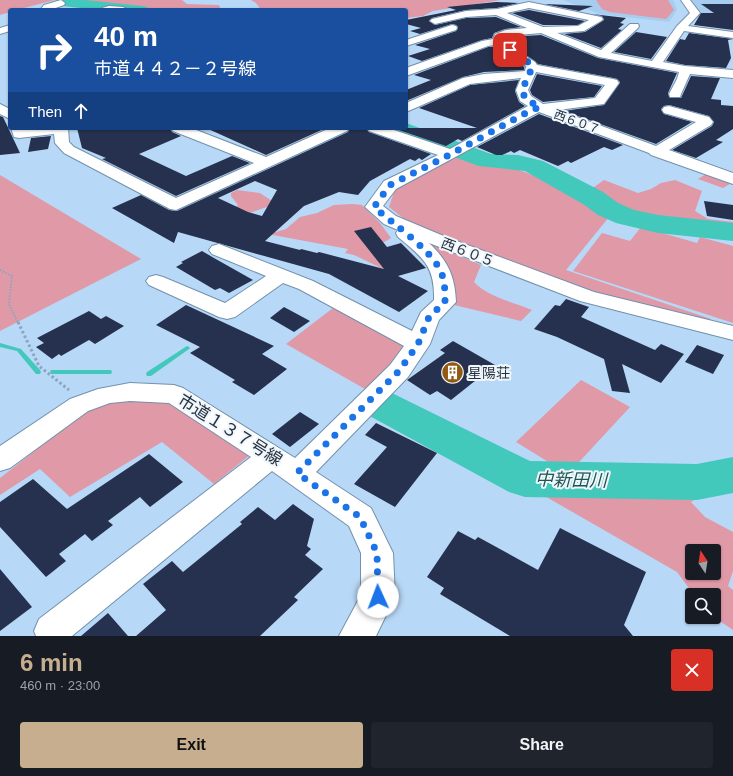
<!DOCTYPE html>
<html lang="en">
<head>
<meta charset="utf-8">
<style>
	:root { --surface:#171b24; --page:#20242c; --text:#f1f3f6; --muted:#9ea1a6; --accent:#c6ae8f }
	body { margin:0; font-family:Arial,"Noto Sans JP",sans-serif; background:var(--page); color:var(--text); height:100vh; display:flex; flex-direction:column; font-size:15px; white-space:nowrap }
	* { box-sizing:border-box; margin:0 }
	p { font-size:13px; color:var(--muted) }
	.icon { flex:none; width:22px; height:22px; fill:none; stroke:currentColor; stroke-width:2; stroke-linecap:round; stroke-linejoin:round }
	.map { position:relative; height:636px; overflow:hidden }
	.sheet { display:flex; flex-direction:column; background:var(--surface); flex:1 }
	.sheet>* { flex:none }
	.guide { position:absolute; left:8px; top:8px; width:400px; height:122px; border-radius:4px; box-shadow:0 1px 3px #0004; background:#1a4fa0; color:#fff; overflow:hidden }
	.needle { width:26px; rotate:348deg }
	.tools { position:absolute; left:685px; top:544px; display:grid; gap:8px }
	.tools a { display:grid; place-items:center; width:36px; height:36px; border-radius:4px; background:var(--surface); box-shadow:0 1px 3px #0004; font-size:20px }
	.pin { position:absolute; display:grid; place-items:center; width:34px; height:34px; color:#fff; margin:-17px; border-radius:8px; box-shadow:0 2px 6px #0006 }
	.me { position:absolute; width:44px; margin:-22px; rotate:358deg; stroke-linejoin:round; filter:drop-shadow(0 0 3px #0008) }
	.turn { display:flex; align-items:center; gap:14px; height:84px; padding:0 20px; font-size:18px }
	.turn .icon { width:52px; height:52px; stroke-width:2.5 }
	.turn b { display:block; font-size:28px; line-height:34px }
	.then { display:flex; align-items:center; height:38px; padding:0 20px; background:#0003; gap:8px; font-size:15px }
	.round { display:grid; place-items:center; flex:none; width:42px; height:42px; border-radius:4px; background:var(--page) }
	.headline { display:flex; align-items:center; justify-content:space-between; height:68px; padding:0 20px }
	h1 { font-size:24px; font-weight:600; line-height:30px; color:var(--accent) }
	.button { display:flex; gap:8px; margin-top:auto; padding:8px 20px }
	.button a { flex:1; height:46px; border-radius:4px; background:var(--accent); color:#111; font-size:16px; font-weight:600; line-height:46px; text-align:center }
	.button a+a { background:var(--page); color:var(--text) }
	.map>svg:first-child { display:block }
	.built { fill:#a6ccef }
	.green { fill:#df99a7; fill-rule:evenodd }
	.lines { fill:none; stroke-linecap:round; stroke-linejoin:round }
	.stream { fill:#43c8bc; fill-rule:evenodd }
	.river { fill:#43c8bc; fill-rule:evenodd }
	.building { fill:#25314e; fill-rule:evenodd }
	.minor-casing { stroke:#7291ad; stroke-width:2 }
	.path-far1 { stroke:#8ba5be; stroke-width:2; stroke-dasharray:1.5 1.5; stroke-linecap:butt }
	.path { stroke:#8ba5be; stroke-width:3; stroke-dasharray:2.5 2.5; stroke-linecap:butt }
	.minor { fill:#fff; fill-rule:evenodd }
	.route { stroke:#1a73e8; stroke-width:7; stroke-dasharray:0 12.6 }
	.labels { text-anchor:middle; dominant-baseline:central; stroke-width:4; stroke-linejoin:round; paint-order:stroke }
	.far-street-label { font-size:12px; fill:#25323e; stroke:#eff6fc }
	.street-label { font-size:14px; fill:#25323e; stroke:#eff6fc }
	.poi-label { font-size:14px; fill:#25323e; stroke:#eff6fc; text-anchor:start }
	.near-street-label { font-size:17px; fill:#25323e; stroke:#eff6fc }
	.near-water-label { font-size:18px; font-style:italic; fill:#1f5650; stroke:#eff6fc }
</style>
</head>
<body>
<div class="map">
<svg width="733" height="636" viewBox="0 0 733 636">
	<rect width="100%" height="100%" fill="#b8d8f7"/>
	<!-- built -->
	<path class="built" d="M563,0H673L677,10L669,22L600,14Z
		M692,0H733V23L695,18L697,13Z"/>
	<!-- green -->
	<path class="green" d="M0,0H55L16,10H10V12L0,15Z
		M80,0H182L187,4L219,5L221,10H144L139,8L107,7Z
		M251,0H501L433,11L423,16L406,18V10H261L256,3Z
		M596,0H668L674,10L666,19L610,12L602,9Z
		M458,157L497,168L511,167L549,181L609,217L566,270L711,319L710,322L580,291L416,228L389,207L396,186Z
		M708,173L733,182L723,188L698,179Z
		M0,175L141,259L0,331Z
		M604,180L638,193L651,189L661,183L675,180L702,191L695,211L708,219L733,222V229L669,223L631,215L587,192Z
		M237,190L260,193L272,201L267,207L246,214L247,226L276,232L286,229L300,217L317,213L334,205L352,204L362,205L380,223L391,238L374,248L396,275L354,255L345,253L348,249L236,228L230,214L238,205L231,196V193Z
		M641,227L697,243L700,237L733,246V323L573,271L602,233L630,241Z
		M431,244L481,265L474,282C488,297 513,302 532,310L521,321L454,305L452,279L444,262Z
		M333,308L408,346L365,389L286,344Z
		M581,380L630,407L568,474L516,442Z
		M164,397L250,455L214,484L162,442L70,497L40,469L0,495V478L90,408L127,398Z
		M529,487H714L691,502L705,517L733,532V571L728,586L733,590V630L714,617V595H694L677,572ZM692,551H714V573H692Z"/>
	<g class="lines">
		<!-- stream -->
		<path class="stream" d="M0,343L21,349L40,370L41,372L40,374H36L17,351L0,347Z
			M187,346L189,347L190,348L189,349L151,376H147L146,374L147,372Z
			M51,370H111L112,372L111,374H51L50,372Z"/>
		<!-- river -->
		<path class="river" d="M56,0H85L142,6L147,7L149,10H99L62,6L57,5L55,2Z
			M406,123L491,154L518,155L543,161L603,192L618,203L634,210L658,215L733,223V241L658,233L616,223L598,215L583,204L525,171L479,166L398,137L391,133L388,128H406Z
			M380,389L394,394L530,461L697,464L733,457V493L697,500L525,497L509,492L366,414L360,404L366,394Z"/>
	</g>
	<!-- building -->
	<path class="building" d="M496,2L519,3L497,8L466,10L432,18L429,21L435,25L466,18L496,17L521,27L505,29L494,33L492,38L482,40L422,61L408,56L430,49L415,45L456,31L458,27L456,25L452,24L420,34L410,31L421,28L406,24V20L456,10L447,7Z
		M544,4L593,6L579,11Z
		M701,4H733V30L694,25L701,13H714Z
		M529,10L585,21L578,25H543L512,13Z
		M592,14L626,18L620,23L624,24L618,29L622,30L601,48L564,34L585,32L604,20L602,16Z
		M636,32L667,37L651,59L614,52Z
		M689,33L733,39L728,40L731,58L726,68L685,65L666,61L680,39L685,40Z
		M541,35L598,58L677,73L668,93L670,98H681L691,76L720,78L711,99L721,100V105L733,106V129L716,140L723,142L696,158L672,150L712,126L714,122L709,116L669,105L664,106L661,109L664,114L692,122L656,144L564,111L604,105L620,82L617,79L613,78L538,64L505,40L508,37Z
		M488,47H495L524,67V70L484,72L463,77L406,101V90L431,80L414,75Z
		M537,74L602,86L594,97L543,102L532,95L530,90Z
		M519,80L515,91L519,102L525,106L462,141L458,139L446,146L393,128H477L419,108L470,85Z
		M539,114L623,145L612,150L604,147L571,163L568,161L558,166L520,150L514,153L511,151L502,155H496L477,147Z
		M0,116L3,117L20,153L0,155Z
		M77,128H170L172,132L181,136L139,154L186,176L232,156L250,163L176,196L102,159L106,158L82,148Z
		M206,128H326L266,155Z
		M350,128H366L369,132L431,154L422,160L419,158L415,161L410,159L370,181L358,195L339,192L304,206L265,241L300,250L301,249L317,253L319,252L384,269L354,231L371,227L387,247L401,243L426,268L398,276L428,291L399,312L329,274L178,232L174,243L112,208L141,195L169,210L177,211L348,132ZM255,181L277,190L262,216L248,212L218,198Z
		M51,136L48,149L28,152L31,138Z
		M704,201L733,205V220L707,216Z
		M202,251L214,258L253,280L229,293L220,288L215,290L176,267L183,263L181,262Z
		M566,299L589,307L581,317L655,350L661,344L684,354L661,383L622,364L630,393L612,391L604,359L557,337L534,329L555,305L560,306Z
		M186,305L274,346L262,354L287,369L254,395L232,382L235,380L190,353L200,347L156,325Z
		M284,307L310,321L294,332L270,318Z
		M89,311L101,319L106,316L124,326L95,344L89,340L61,356L59,354L52,359L36,347L44,343L37,338Z
		M453,341L495,365L451,400L437,391L430,395L407,380L445,353L440,350Z
		M697,345L724,355L713,374L685,362Z
		M300,412L319,424L290,447L272,434Z
		M376,423L437,453L395,507L354,484L387,447L365,435Z
		M149,454L183,482L150,507L140,497L108,521L113,525L92,541L85,534L59,554L66,561L46,577L0,527V502L33,479L67,509Z
		M293,504L314,519L307,546L311,549L305,555L323,569L294,597L298,600L260,636H136L166,610L143,584L172,561L183,572L242,524L240,522L258,507L275,520Z
		M560,528L646,572L624,625L633,636H510L440,594L444,588L427,577L458,531L475,540L478,537L538,570Z
		M0,569L32,607L0,631Z
		M108,613L128,636H81Z"/>
	<g class="lines">
		<defs>
			<path id="minor" d="M61,0L65,3L64,5L50,10H40L44,5Z
				M681,0H690L700,13L688,26L733,32V38L684,31L663,62L685,66L733,70V78L690,74L681,94L680,97H670L669,94L677,79L679,72L599,57L541,33L508,36L504,38L503,41L535,62L537,65L613,79L617,80L619,83L604,104L558,110L656,146L696,122L664,113L662,110L664,107L669,106L709,117L713,122L711,125L669,150L733,173V184L651,155L649,153L539,112L396,189L383,206L396,216L446,237L594,292L733,326V340L580,301L429,243C448,261 455,276 456,302L439,320L430,344L408,377L316,472L371,508L393,553L395,597L376,636H339L361,595V553L349,526L272,471L72,636H36L34,631L39,619L251,457L169,403L130,401L110,403L88,411L10,468L0,471V446L70,399L98,389L130,383L174,385L183,388L295,458L390,365L404,346L299,289L283,283L235,317L227,319L219,317L149,285L146,281L149,277L156,275L163,277L225,303L266,276L212,254L209,250L212,246L219,244L313,281L412,331L421,312L434,300C435,266 423,258 398,237L396,233L398,230L384,224L365,207L384,181L438,155L369,131L367,128H388L450,149L528,106L520,101L516,90L521,78L470,84L406,112V103L463,78L484,74L525,71L526,66L495,45L488,46L406,76V68L482,41L493,39L495,34L506,30L527,28L496,15L466,17L435,24L430,21L432,19L466,11L497,9L529,2L601,17L603,19L601,21L584,31L557,33L601,50L630,24H638L639,26L638,28L611,53L652,61L677,26L690,13ZM529,8L589,20L578,26L543,27L507,13ZM536,72L605,85L595,98L543,104L531,96L528,90Z
				M109,6L123,7L128,10H100L102,8Z
				M10,25V31L0,34V28Z
				M452,25L456,26L457,28L456,30L406,46V40Z
				M0,104L10,109V119L0,114Z
				M11,128H68L69,142L74,147L176,198L254,163L173,131L171,128H191L266,157L330,128H349L347,131L176,210L170,209L64,153L55,143L54,134L19,138L14,137Z"/>
		</defs>
		<!-- minor casing -->
		<use href="#minor" class="minor-casing"/>
		<!-- path-far1 -->
		<path class="path-far1" d="M0,270L12,276L9,304L18,323"/>
		<!-- path -->
		<path class="path" d="M18,322L39,366L69,390"/>
		<!-- minor -->
		<use href="#minor" class="minor"/>
	</g>
	<g class="lines">
		<!-- route -->
		<path class="route" d="M378,597L377,553L360,517L297,473L399,371L418,344L429,317L445,302C445,292 445,281 441,272C431,249 393,224 374,207L390,185L451,154L533,109L540,108L525,98L522,90L532,68L531,64L510,50"/>
	</g>
	<!-- icons -->
	<defs>
		<symbol id="building-disc" viewBox="-11 -11 22 22"><circle r="9.5" fill="#915911" stroke="#eff6fc"/><path d="M-4-6H4V6H1V3H-1V6H-4ZM-2.5-4.3h1.7v1.8h-1.7ZM.8-4.3h1.7v1.8H.8ZM-2.5-1h1.7V.8h-1.7ZM.8-1h1.7V.8H.8Z" fill="#fff"/></symbol>
	</defs>
	<g fill-rule="evenodd">
		<use href="#building-disc" x="440" y="360" width="25" height="25"/>
	</g>
	<g class="labels">
		<!-- far-street labels -->
		<g class="far-street-label">
			<text transform="translate(577 122) rotate(20)">西６０７</text>
		</g>
		<!-- street labels -->
		<g class="street-label">
			<text transform="translate(468 252) rotate(21)">西６０５</text>
		</g>
		<!-- poi labels -->
		<g class="poi-label">
			<text x="468" y="373">星陽荘</text>
		</g>
		<!-- near-street labels -->
		<g class="near-street-label">
			<text transform="translate(230 430) rotate(32)">市道１３７号線</text>
		</g>
		<!-- near-water labels -->
		<g class="near-water-label">
			<text transform="translate(571 480) rotate(1)">中新田川</text>
		</g>
	</g>
</svg>
<div class="tools">
<a><svg class="needle" viewBox="-14 -14 28 28"><path d="M0-13l5 13h-10z" fill="#e53935"/><path d="M0 13l5-13h-10z" fill="#9ea1a6"/></svg></a>
<a><svg class="icon" aria-label="search" viewBox="0 0 24 24"><circle cx="10" cy="10" r="6"/><path d="M15 15l6 6"/></svg></a>
</div>
<div class="pin" style="left:510px;top:50px;background:#d93025"><svg class="icon" aria-label="arrive" viewBox="0 0 24 24"><path d="M6 21V4h12l-3 4 3 4H6"/></svg></div>
<svg class="me" style="left:378px;top:597px" viewBox="-20 -20 40 40"><circle r="19" fill="#fff"/><path d="M0-13L10 11 0 6-10 11z" fill="#1a73e8"/></svg>
<div class="guide">
<div class="turn"><svg class="icon" aria-label="right" viewBox="0 0 24 24"><path d="M7 20v-9h11M14 6l5 5-5 5"/></svg><div><b>40 m</b>市道４４２－２号線</div></div>
<div class="then">Then<svg class="icon" aria-label="ahead" viewBox="0 0 24 24"><path d="M12 20V5M6 11l6-6 6 6"/></svg></div>
</div>
</div>
<section class="sheet">
<div class="headline"><div><h1>6 min</h1><p>460 m · 23:00</p></div><a class="round" style="background:#d93025;color:#fff"><svg class="icon" aria-label="close" viewBox="0 0 24 24"><path d="M6 6l12 12M18 6L6 18"/></svg></a></div>
<div class="button"><a>Exit</a><a>Share</a></div>
</section>
</body>
</html>
